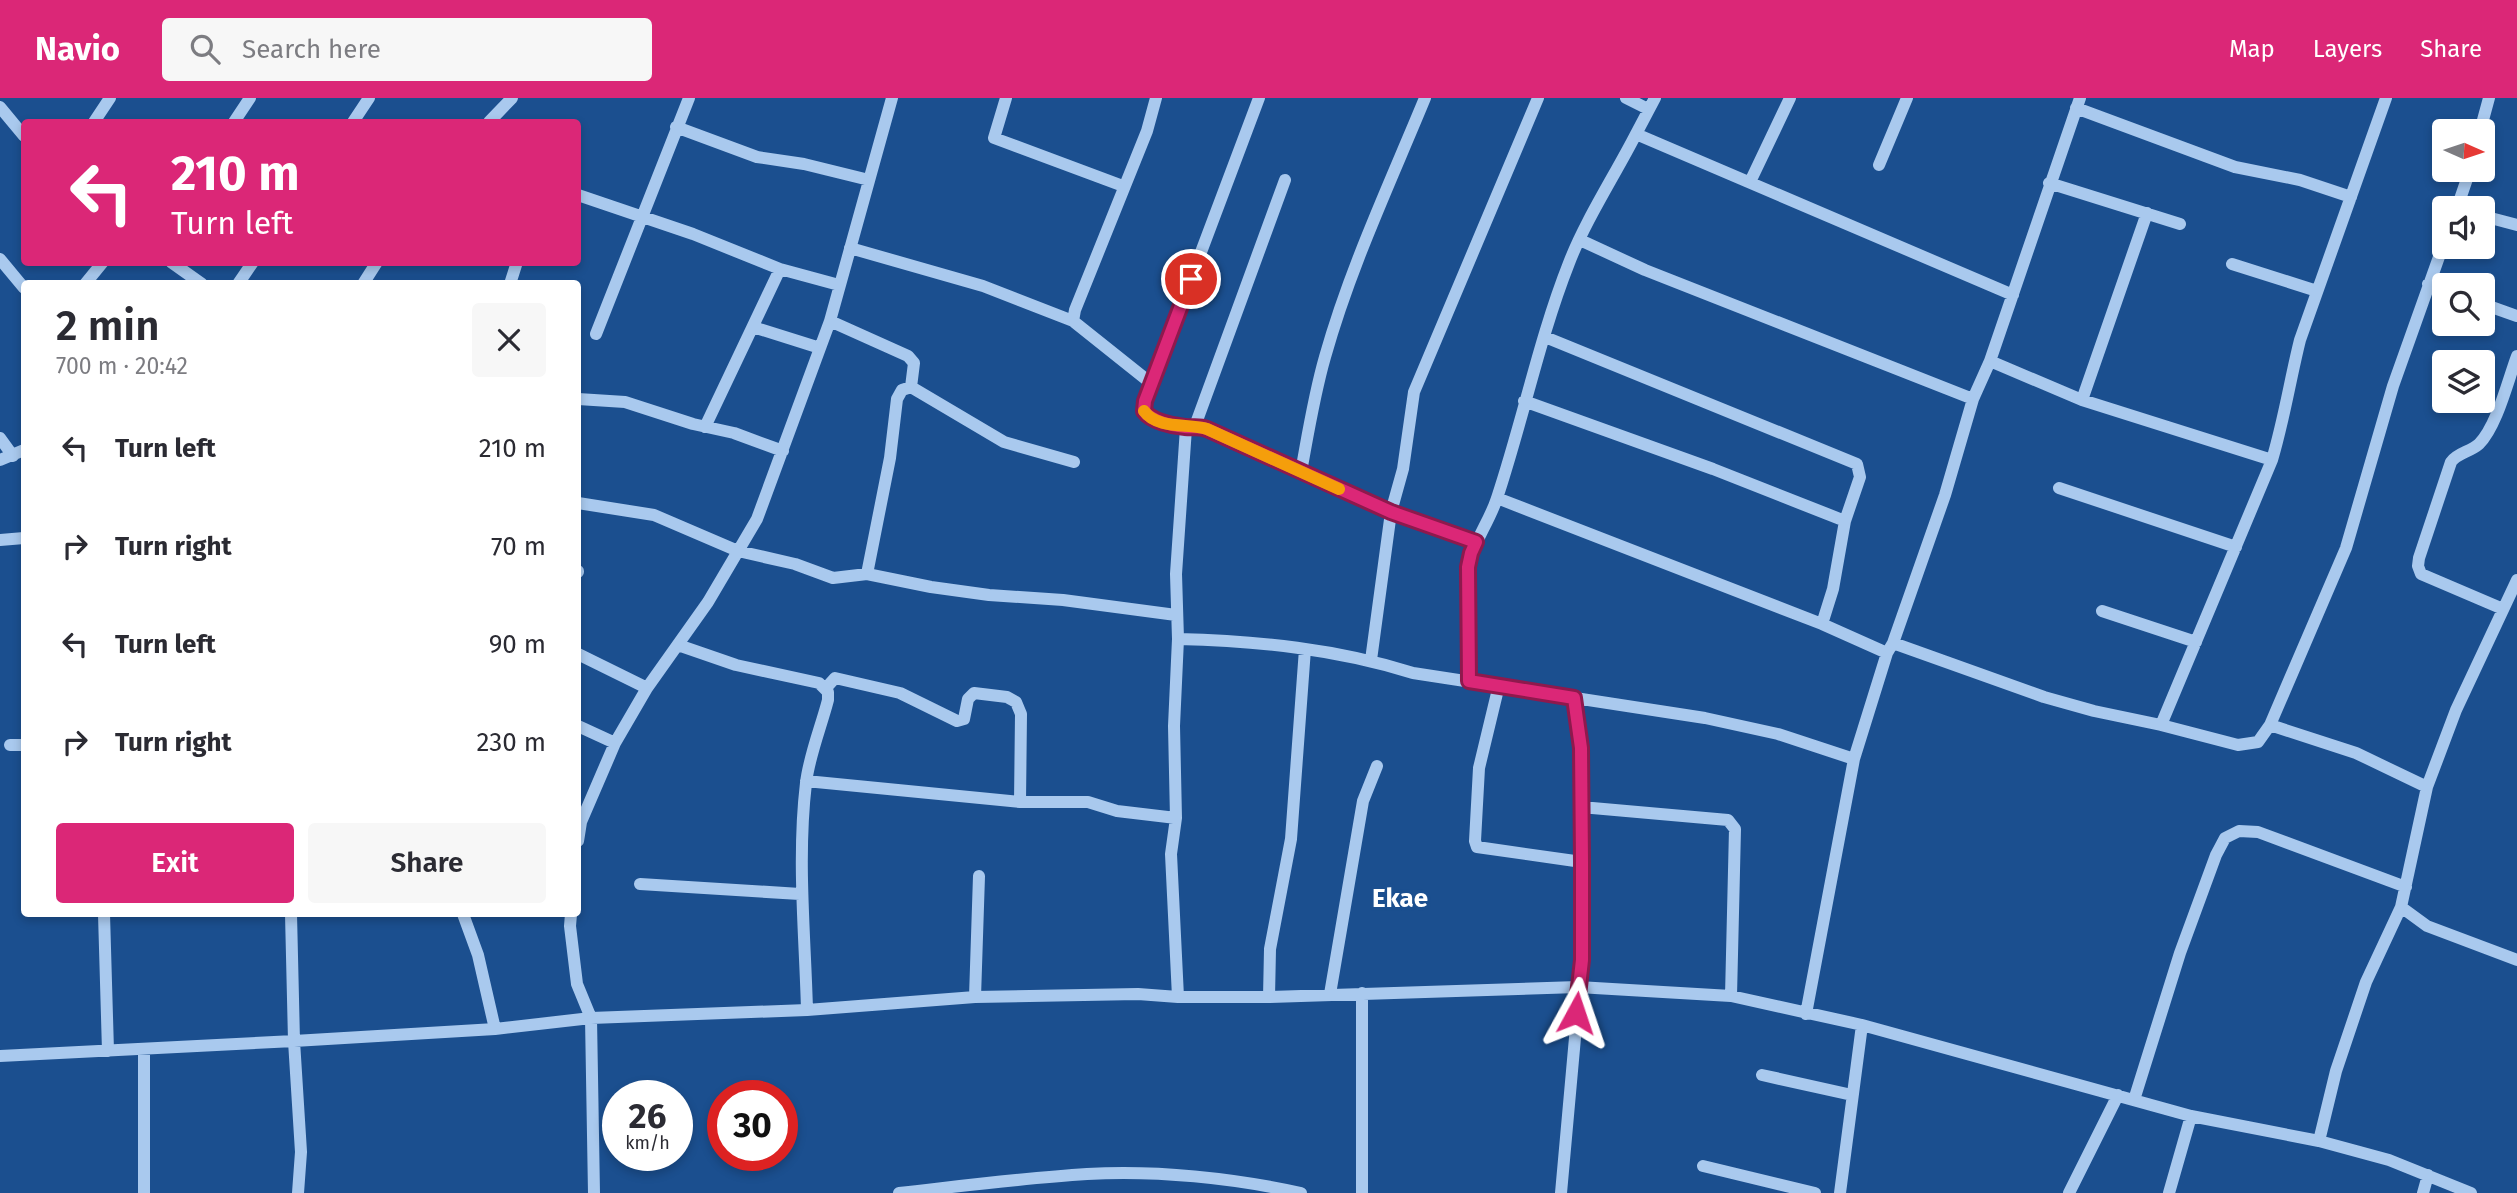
<!DOCTYPE html>
<html lang="en">
<head>
<meta charset="utf-8">
<style>
	:root { --surface:#fff; --page:#f7f7f7; --text:#2b2b33; --muted:#7c7c81; --accent:#db2777 }
	body { margin:0; font-family:"Fira Sans",sans-serif; background:var(--page); color:var(--text); height:100vh; display:flex; flex-direction:column; font-size:26px; white-space:nowrap }
	* { box-sizing:border-box; margin:0 }
	p { font-size:23px; color:var(--muted) }
	.icon { flex:none; width:38px; height:38px; fill:none; stroke:currentColor; stroke-width:2; stroke-linecap:round; stroke-linejoin:round }
	.map { position:relative; flex:1; overflow:hidden }
	.panel { position:absolute; left:21px; top:182px; width:560px; height:637px; display:flex; flex-direction:column; background:var(--surface); border-radius:7px; box-shadow:0 4px 10px #0003 }
	.panel>* { flex:none }
	.banner { position:absolute; left:21px; top:21px; width:560px; height:147px; border-radius:7px; box-shadow:0 4px 10px #0003; background:#db2777; color:#fff; overflow:hidden }
	.needle { width:46px; rotate:93deg }
	.fabs { position:absolute; left:2432px; top:21px; display:grid; gap:14px }
	.fabs a { display:grid; place-items:center; width:63px; height:63px; border-radius:7px; background:var(--surface); box-shadow:0 4px 10px #0003; font-size:35px }
	.speed { position:absolute; left:602px; top:982px; display:flex; gap:14px; font-size:35px; font-weight:700; text-align:center }
	.speed>* { display:grid; place-content:center; width:91px; height:91px; border-radius:50%; background:var(--surface); box-shadow:0 4px 10px #0003; line-height:1 }
	.speed small { font-size:18px; font-weight:400 }
	.speed .limit { border:10px solid #d22; background:#fff; color:#111 }
	.pin { position:absolute; display:grid; place-items:center; width:60px; height:60px; color:#fff; margin:-30px; border:4px solid #fff; border-radius:50%; box-shadow:0 2px 7px #0007 }
	.me { position:absolute; width:77px; margin:-38px; rotate:5deg; stroke-linejoin:round; filter:drop-shadow(0 0 5px #0008) }
	.turn { display:flex; align-items:center; gap:24px; height:147px; padding:0 35px; font-size:32px }
	.turn .icon { width:91px; height:91px; stroke-width:2.5 }
	.turn b { display:block; font-size:49px; line-height:60px }
	.round { display:grid; place-items:center; flex:none; width:74px; height:74px; border-radius:7px; background:var(--page) }
	.overview { display:flex; align-items:center; justify-content:space-between; height:119px; padding:0 35px }
	h1 { font-size:42px; font-weight:600; line-height:52px }
	.button { display:flex; gap:14px; margin-top:auto; padding:14px 35px }
	.button a { flex:1; height:80px; border-radius:7px; background:var(--accent); color:#fff; font-size:28px; font-weight:600; line-height:80px; text-align:center }
	.button a+a { background:var(--page); color:var(--text) }
	ul { padding:0; list-style:none }
	li { display:flex; align-items:center; gap:21px; height:98px; padding:0 35px }
	li div { flex:1 }
	li b { display:block; font-size:26px }
	li em { font-style:normal }
	header { display:flex; align-items:center; gap:42px; box-sizing:border-box; height:98px; padding:0 35px; background:var(--accent); color:#fff }
	header strong { font-size:33px }
	nav { display:flex; gap:38px; margin-inline-start:auto; font-size:24px }
	.search { width:490px; height:63px; background:var(--page); display:flex; align-items:center; gap:18px; box-sizing:border-box; padding:0 24px; border-radius:7px; color:var(--muted); font-size:26px }
	.map>svg:first-child { display:block }
	.lines { fill:none; stroke-linecap:round; stroke-linejoin:round }
	.minor { stroke:#a9c9ee; stroke-width:12 }
	.route-casing { stroke:#8e194d; stroke-width:18 }
	.route { stroke:#db2777; stroke-width:12 }
	.slow { stroke:#f59e0b; stroke-width:12 }
	.labels { text-anchor:middle; dominant-baseline:central; stroke-width:7; stroke-linejoin:round; paint-order:stroke }
	.quarter-label { font-size:26px; font-weight:bold; fill:#fff; stroke:#1b4f8f }
</style>
</head>
<body>
<header>
<strong>Navio</strong>
<div class="search"><svg class="icon" aria-label="search" viewBox="0 0 24 24"><circle cx="10" cy="10" r="6"/><path d="M15 15l6 6"/></svg>Search here</div>
<nav><a>Map</a><a>Layers</a><a>Share</a></nav>
</header>
<div class="map">
<svg width="2517" height="1095" viewBox="0 0 2517 1095">
	<rect width="100%" height="100%" fill="#1b4f8f"/>
	<g class="lines">
		<!-- minor -->
		<path class="minor" d="M1006,0L994,40L1123,88
			M1626,0L1648,11
			M0,9L24,38
			M2076,10L2235,69L2300,82L2351,99
			M94,24L110,0
			M234,24L250,0
			M353,24L369,0
			M489,24L512,0
			M676,29L757,59L804,66L869,82
			M2480,33L2489,0
			M1636,36L1655,0
			M1879,67L1907,0
			M1750,84L1790,0
			M2049,85L2180,126
			M578,97L693,136L780,171L839,187
			M2457,110L2470,72
			M2483,118L2517,127
			M1580,142L1645,172L1973,301
			M850,150L983,188L1073,223
			M0,161L24,190
			M171,164L202,186
			M2232,166L2317,193
			M85,186L103,164
			M238,186L253,164
			M363,186L377,164
			M510,186L517,164
			M2428,186L2445,192
			M2483,206L2517,218
			M830,223L908,258L914,265L911,289
			M753,229L820,250
			M596,236L689,0
			M1545,239L1857,366L1860,379L1845,423L1833,491L1822,526
			M1990,263L2082,302L2272,362
			M1152,286L1073,223L1075,212L1147,33L1156,0
			M578,301L625,304L693,326L734,335L783,353
			M2082,302L2147,115
			M1524,303L1713,371L1845,423
			M1195,328L1285,82
			M705,329L780,171
			M1186,330L1195,328L1207,331L1391,414L1476,444
			M0,340L13,358
			M0,362L24,352
			M1301,374C1308,336 1314,297 1325,259C1350,170 1390,85 1425,0
			M2059,390L2236,449
			M1497,400L1822,526L1887,555
			M578,405L654,417L738,453L795,466L833,480L867,476L931,489L989,497L1063,502L1176,517
			M0,442L24,440
			M578,474V473
			M867,476L890,360L897,301L902,292L911,289L1004,344L1074,364
			M2503,511L2421,476L2418,468L2419,460L2451,364C2457,355 2470,354 2479,346C2497,328 2508,282 2517,258
			M2102,513L2196,544
			M1178,541C1258,543 1337,551 1413,575L1705,620L1778,636L1854,661
			M1893,545L2044,599L2094,613L2161,627L2238,647L2258,644L2270,627L2356,655L2427,689
			M678,547L736,567L819,585L828,594V602C821,629 809,658 806,685C797,761 805,836 807,912
			M578,556L647,590
			M1371,562L1391,414L1403,371L1414,294L1538,0
			M1469,583L1468,469C1473,444 1489,425 1497,400C1523,322 1539,241 1569,165C1585,123 1615,77 1636,36L2013,197
			M1499,587L1479,670L1475,743L1477,749L1582,764
			M826,590L835,580L900,595L957,623L964,621L968,601L974,595L1007,599L1016,604L1021,616L1020,704
			M2161,627L2272,362C2284,322 2290,282 2300,242L2386,0
			M2270,627L2346,450L2393,288L2445,142
			M578,628L615,645
			M10,647H24
			M806,683L1020,704H1088L1117,713L1176,720
			M1581,709L1728,722L1735,731L1731,898
			M578,743L581,724L615,645L647,590L708,504L757,421L830,223L892,0
			M640,786L800,796
			M2401,809L2427,828L2517,862
			M104,816L108,953
			M291,816L294,943L301,1054L298,1095
			M463,816L478,857L495,931
			M571,816L570,828L577,886L591,920L594,1095
			M1362,895V1095
			M1330,896L1363,703L1377,668
			M975,899L979,778
			M1178,899L1171,756L1176,720L1174,628L1178,541L1176,476L1186,330L1149,319L1144,313L1145,303L1259,0
			M1269,899L1270,851L1291,741L1305,551
			M1806,916L1854,661L1887,555L1893,545L1945,397L1973,301L1990,263L2080,0
			M0,958L294,943L495,931L591,920L807,912L975,899L1138,896L1178,899H1269L1578,889L1731,898L1862,927L2191,1018L2319,1043L2389,1062L2471,1095
			M1762,977L1852,997
			M2134,1002L2180,855L2216,757L2225,740L2239,733L2258,734L2406,789
			M2319,1043L2336,973L2366,884L2401,809L2427,689L2456,612L2517,482
			M1703,1068L1815,1095
			M144,1095V951
			M899,1095C962,1088 1024,1080 1087,1076C1156,1072 1233,1080 1301,1095
			M1561,1095L1582,862L1581,650L1574,600
			M1840,1095L1862,927
			M2069,1095L2118,997
			M2169,1095L2191,1018
			M2423,1095L2428,1077"/>
	</g>
	<g class="lines">
		<defs>
			<path id="route" d="M1191,181L1145,303L1144,313C1151,323 1172,328 1185,329C1193,330 1199,328 1207,331L1391,414L1476,444L1471,455L1468,469L1469,583L1574,600L1581,650L1582,764V862L1576,915"/>
		</defs>
		<!-- route casing -->
		<use href="#route" class="route-casing"/>
		<!-- route -->
		<use href="#route" class="route"/>
		<!-- slow -->
		<path class="slow" d="M1144,313C1158,332 1189,325 1207,331L1339,391"/>
	</g>
	<g class="labels">
		<!-- quarter labels -->
		<g class="quarter-label">
			<text x="1400" y="800">Ekae</text>
		</g>
	</g>
</svg>
<div class="fabs">
<a><svg class="needle" viewBox="-14 -14 28 28"><path d="M0-13l5 13h-10z" fill="#e53935"/><path d="M0 13l5-13h-10z" fill="#7c7c81"/></svg></a>
<a><svg class="icon" aria-label="sound" viewBox="0 0 24 24"><path d="M4 9h4l5-4v14l-5-4H4zM17 9q2 3 0 6"/></svg></a>
<a><svg class="icon" aria-label="search" viewBox="0 0 24 24"><circle cx="10" cy="10" r="6"/><path d="M15 15l6 6"/></svg></a>
<a><svg class="icon" aria-label="layers" viewBox="0 0 24 24"><path d="M12 4l9 5-9 5-9-5zM3 14l9 5 9-5"/></svg></a>
</div>
<div class="speed"><div>26<small>km/h</small></div><div class="limit">30</div></div>
<div class="pin" style="left:1191px;top:181px;background:#d93025"><svg class="icon" aria-label="arrive" viewBox="0 0 24 24"><path d="M6 21V4h12l-3 4 3 4H6"/></svg></div>
<svg class="me" style="left:1576px;top:915px" viewBox="-20 -20 40 40"><path d="M0-17L14 15 0 8-14 15z" fill="#db2777" stroke="#fff" stroke-width="4"/></svg>
<div class="banner">
<div class="turn"><svg class="icon" aria-label="left" viewBox="0 0 24 24"><path d="M17 20v-9H6M10 6l-5 5 5 5"/></svg><div><b>210 m</b>Turn left</div></div>
</div>
<section class="panel">
<div class="overview"><div><h1>2 min</h1><p>700 m · 20:42</p></div><a class="round"><svg class="icon" aria-label="close" viewBox="0 0 24 24"><path d="M6 6l12 12M18 6L6 18"/></svg></a></div>
<ul>
<li><svg class="icon" aria-label="left" viewBox="0 0 24 24"><path d="M17 20v-9H6M10 6l-5 5 5 5"/></svg><div><b>Turn left</b></div><em>210 m</em></li>
<li><svg class="icon" aria-label="right" viewBox="0 0 24 24"><path d="M7 20v-9h11M14 6l5 5-5 5"/></svg><div><b>Turn right</b></div><em>70 m</em></li>
<li><svg class="icon" aria-label="left" viewBox="0 0 24 24"><path d="M17 20v-9H6M10 6l-5 5 5 5"/></svg><div><b>Turn left</b></div><em>90 m</em></li>
<li><svg class="icon" aria-label="right" viewBox="0 0 24 24"><path d="M7 20v-9h11M14 6l5 5-5 5"/></svg><div><b>Turn right</b></div><em>230 m</em></li>
</ul>
<div class="button"><a>Exit</a><a>Share</a></div>
</section>
</div>
</body>
</html>
